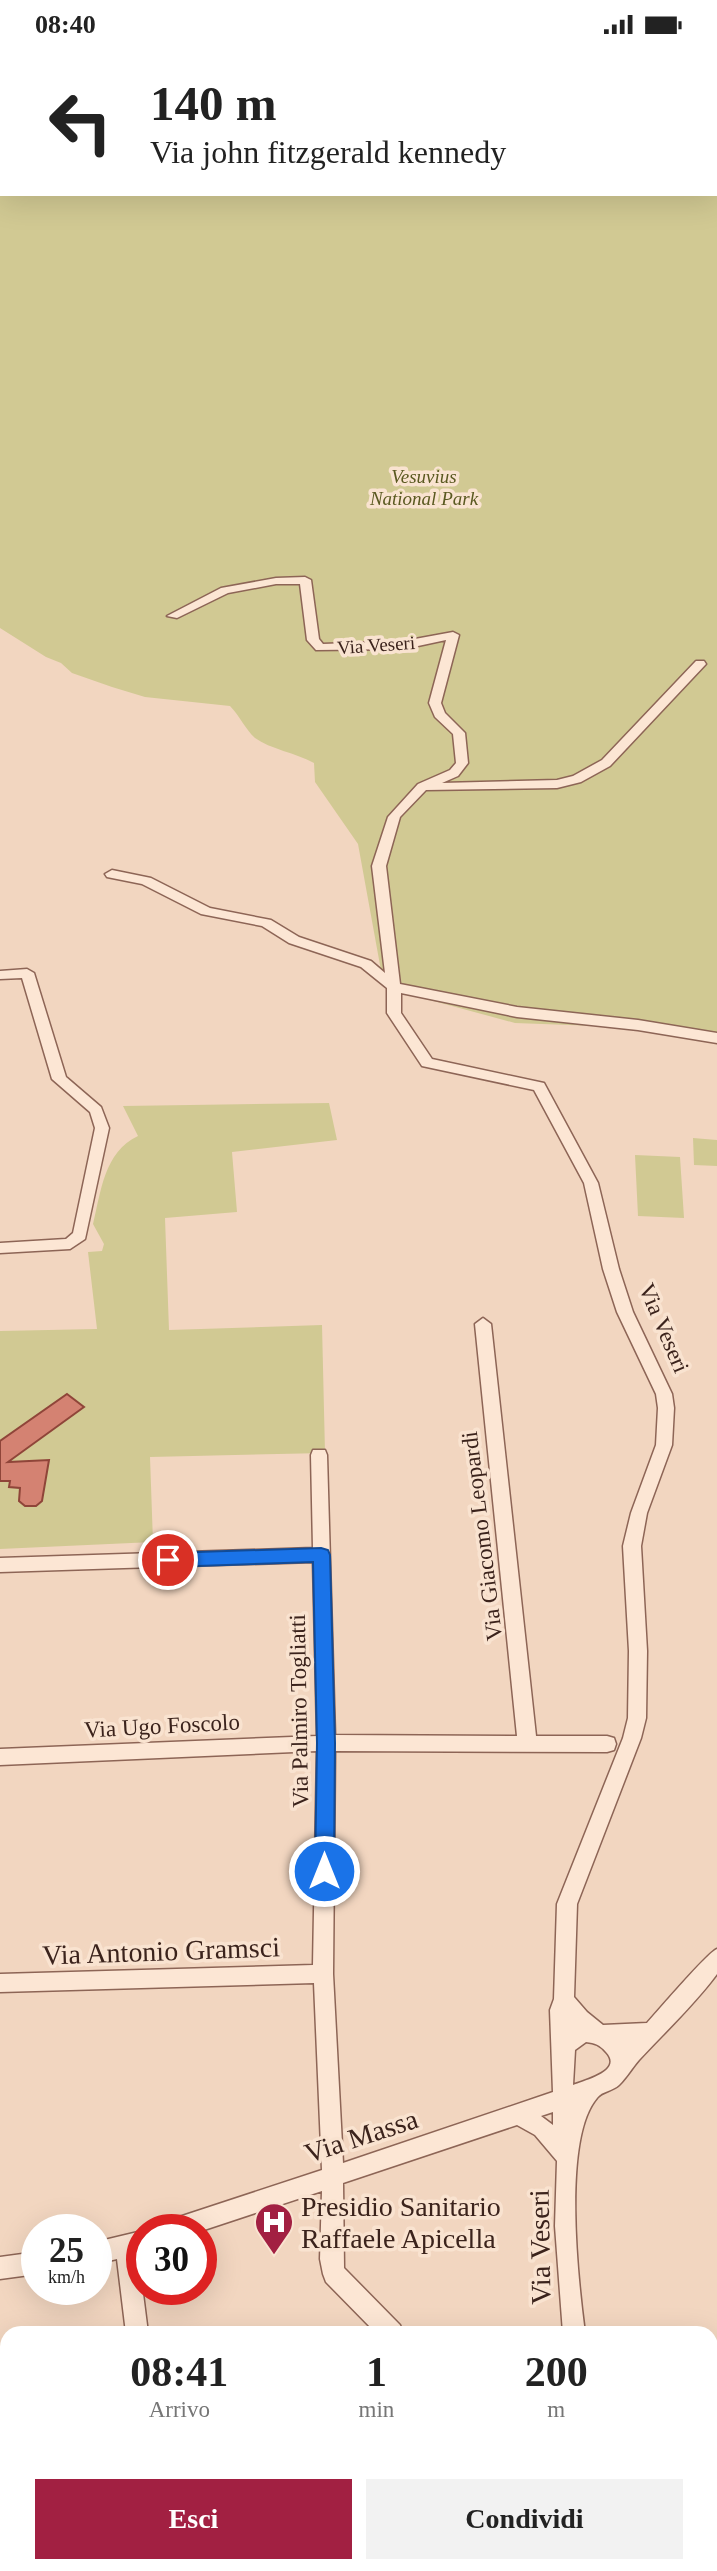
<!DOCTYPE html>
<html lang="it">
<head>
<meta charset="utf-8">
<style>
	:root { --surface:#fff; --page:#f2f2f2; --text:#222; --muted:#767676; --accent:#a22042 }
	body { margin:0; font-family:Georgia,serif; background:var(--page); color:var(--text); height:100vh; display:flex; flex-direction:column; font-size:26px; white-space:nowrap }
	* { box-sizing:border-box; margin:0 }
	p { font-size:23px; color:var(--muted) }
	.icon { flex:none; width:38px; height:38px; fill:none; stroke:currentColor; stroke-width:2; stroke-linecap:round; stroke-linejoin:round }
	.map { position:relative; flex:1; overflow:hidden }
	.drawer { position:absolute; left:0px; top:2277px; width:718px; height:247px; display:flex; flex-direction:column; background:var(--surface); border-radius:21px 21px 0 0; box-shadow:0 7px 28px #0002 }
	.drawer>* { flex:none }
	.guide { position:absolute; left:0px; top:0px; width:718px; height:147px; box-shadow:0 7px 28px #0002; background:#fff; color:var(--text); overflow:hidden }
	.speed { position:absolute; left:21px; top:2165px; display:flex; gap:14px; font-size:35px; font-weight:700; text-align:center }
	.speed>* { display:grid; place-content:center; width:91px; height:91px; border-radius:50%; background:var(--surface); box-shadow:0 7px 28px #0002; line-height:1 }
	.speed small { font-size:18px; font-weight:400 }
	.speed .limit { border:10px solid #d22; background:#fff; color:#111 }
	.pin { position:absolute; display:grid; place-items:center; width:60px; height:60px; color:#fff; margin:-30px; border:4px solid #fff; border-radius:50%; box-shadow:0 2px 7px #0007 }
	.me { position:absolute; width:77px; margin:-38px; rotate:0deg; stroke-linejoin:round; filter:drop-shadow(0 0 5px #0008) }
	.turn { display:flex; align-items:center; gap:24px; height:147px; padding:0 35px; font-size:32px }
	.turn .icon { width:91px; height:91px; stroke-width:2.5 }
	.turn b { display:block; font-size:49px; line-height:60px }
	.eta { display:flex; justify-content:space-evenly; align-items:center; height:119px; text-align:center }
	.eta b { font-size:42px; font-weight:700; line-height:49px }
	.action { display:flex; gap:14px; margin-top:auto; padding:14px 35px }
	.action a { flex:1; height:80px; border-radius:0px; background:var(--accent); color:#fff; font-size:28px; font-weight:700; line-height:80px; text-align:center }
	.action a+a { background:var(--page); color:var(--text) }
	.status { display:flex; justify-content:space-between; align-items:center; height:49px; padding:0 35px; background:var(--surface); direction:ltr }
	.status svg { height:19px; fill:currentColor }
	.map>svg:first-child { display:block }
	.green { fill:#d1c993; fill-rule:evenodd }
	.building { fill:#d48272; stroke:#8f4539; stroke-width:2 }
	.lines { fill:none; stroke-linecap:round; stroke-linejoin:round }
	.minor-casing { stroke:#8d6556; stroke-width:3 }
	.minor { fill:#fce6d4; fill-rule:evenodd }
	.route { fill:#1a73e8; stroke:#114b97; stroke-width:2 }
	.labels { text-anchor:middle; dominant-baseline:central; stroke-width:7; stroke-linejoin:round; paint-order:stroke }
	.far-park-label { font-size:19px; font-style:italic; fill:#5a5920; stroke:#f9e3d0 }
	.far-street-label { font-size:19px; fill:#3b231c; stroke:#f9e3d0 }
	.street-label { font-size:23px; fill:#3b231c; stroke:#f9e3d0 }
	.near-street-label { font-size:28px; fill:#3b231c; stroke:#f9e3d0 }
	.near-poi-label { font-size:28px; fill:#3b231c; stroke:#f9e3d0; text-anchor:start }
</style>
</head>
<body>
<div class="status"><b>08:40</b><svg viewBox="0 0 49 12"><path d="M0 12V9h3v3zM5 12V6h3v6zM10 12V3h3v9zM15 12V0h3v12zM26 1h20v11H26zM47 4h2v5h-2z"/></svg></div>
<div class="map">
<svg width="717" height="2522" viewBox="0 0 717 2522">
	<rect width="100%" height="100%" fill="#f2d6c0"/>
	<!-- green -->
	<path class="green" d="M0,0H717V994L624,978L515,974L426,950L382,927L358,795L315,733L314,714C296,704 270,700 255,689C245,680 240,667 230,657L145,648L112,638L72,624L61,614L46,608L0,579ZM2,2H716V145H2Z
		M329,1054L337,1091L232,1103L237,1163L165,1169L169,1281L322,1276L325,1404L150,1408L153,1493L0,1500V1282L97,1280L88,1203L102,1202L104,1195L93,1175C101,1143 104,1103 138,1087L123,1057Z
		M693,1089L717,1091V1117L694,1116Z
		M635,1106L680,1108L684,1169L638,1167Z"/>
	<!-- building -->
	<path class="building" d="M67,1345L84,1358L8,1413L49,1411L42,1452L36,1457H25L19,1452L20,1439L9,1438L10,1432H0V1392Z"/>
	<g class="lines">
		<defs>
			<path id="minor" d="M716,74H717V80L716,79Z
				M305,528L311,531L319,590L323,595L404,592L453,583L459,586L441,654L445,664L465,684L468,714L458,727L442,734L557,731L573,727L602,711L696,612H704L706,615L610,717L581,733L557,739L426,741L400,768L386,817L400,935L517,958L638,971L717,984V994L638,981L517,968L401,944V964L432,1010L544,1034L598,1134L619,1220L633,1263L672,1345L674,1359L672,1396L647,1464L641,1497L647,1602L646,1669L641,1689L577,1855L574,1948L587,1963L603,1976L647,1974C658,1962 708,1903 717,1900V1925C694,1956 665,1983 639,2011C632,2019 627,2028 619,2036C613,2042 602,2042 597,2049C562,2090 578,2231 585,2284H563L555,2177L557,2112L535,2086L517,2076L343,2134L344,2219L400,2276L403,2284H376L326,2233L323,2225L320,2210L322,2142L201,2182L166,2180L168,2173L176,2169L322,2121L314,1934L0,1943V1925L313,1916L317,1702L0,1716V1700L317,1687L313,1513L0,1523V1509L313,1499L311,1406L313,1401H325L327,1406L335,1686L517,1687L475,1275L483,1269L491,1275L536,1687H607L614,1689L616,1695L614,1701L607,1703L335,1702L333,1925L343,2114L553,2043L550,1961L554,1950L557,1855L623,1689L628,1669L629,1602L623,1497L631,1464L656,1396L658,1359L656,1345L617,1263L603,1220L584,1134L534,1041L422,1017L387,964V939L361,918L289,894L262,877L201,865L142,835L107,828L105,825L112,821L151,829L210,859L271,871L299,888L371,912L385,924L372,817L388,768L418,735L450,721L456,714L453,685L435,668L429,654L446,591L404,600L316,601L307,591L300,535H276L228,544L177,569L167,567L221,539L276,529ZM586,1993C595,1994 600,1996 606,2003C624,2022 585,2031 573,2036L575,2001ZM553,2063V2076L541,2067Z
				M27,920L34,924L66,1028L101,1058L109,1079L85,1190L70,1200L0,1204V1194L66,1190L73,1184L95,1079L90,1063L52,1030L22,929L0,930V922Z
				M142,2182V2204L138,2205L148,2284H126L117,2210L96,2215V2193Z
				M37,2203V2225L0,2230V2208Z
				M710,2380H717V2402H710Z
				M0,2436L7,2438V2460L0,2458Z
				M77,2516H101L99,2522H75Z
				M619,2516H643L644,2522H620Z"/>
		</defs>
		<!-- minor casing -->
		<use href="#minor" class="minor-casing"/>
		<!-- minor -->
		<use href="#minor" class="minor"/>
	</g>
	<!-- route -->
	<path class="route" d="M321,1499L328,1501L330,1506L335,1694L334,1822L331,1829L324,1831L318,1829L315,1822L317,1694L313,1513L168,1518L162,1516L159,1511L162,1506L168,1504Z"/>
	<!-- icons -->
	<defs>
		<symbol id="hospital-pin" viewBox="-11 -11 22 30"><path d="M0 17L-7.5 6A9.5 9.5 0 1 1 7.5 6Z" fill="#a22042" stroke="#f9e3d0"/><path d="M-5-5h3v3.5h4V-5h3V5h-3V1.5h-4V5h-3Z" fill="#fff"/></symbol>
	</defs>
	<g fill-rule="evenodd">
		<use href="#hospital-pin" x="252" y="2151" width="44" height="60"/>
	</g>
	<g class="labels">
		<!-- far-park labels -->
		<g class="far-park-label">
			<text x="424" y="427">Vesuvius<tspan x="424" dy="22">National Park</tspan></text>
		</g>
		<!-- far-street labels -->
		<g class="far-street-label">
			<text transform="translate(376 596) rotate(-4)">Via Veseri</text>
		</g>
		<!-- street labels -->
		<g class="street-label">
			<text transform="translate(664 1279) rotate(67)">Via Veseri</text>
			<text transform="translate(482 1487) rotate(-97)">Via Giacomo Leopardi</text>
			<text transform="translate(299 1662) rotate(-91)">Via Palmiro Togliatti</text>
			<text transform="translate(162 1677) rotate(-3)">Via Ugo Foscolo</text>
		</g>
		<!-- near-street labels -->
		<g class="near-street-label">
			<text transform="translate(161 1902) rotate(-2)">Via Antonio Gramsci</text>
			<text transform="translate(361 2087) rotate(-18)">Via Massa</text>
			<text transform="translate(540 2198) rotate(-91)">Via Veseri</text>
		</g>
		<!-- near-poi labels -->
		<g class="near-poi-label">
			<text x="301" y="2157">Presidio Sanitario<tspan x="301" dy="32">Raffaele Apicella</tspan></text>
		</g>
	</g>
</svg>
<div class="speed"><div>25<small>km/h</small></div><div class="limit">30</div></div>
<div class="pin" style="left:168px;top:1511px;background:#d93025"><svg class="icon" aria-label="arrive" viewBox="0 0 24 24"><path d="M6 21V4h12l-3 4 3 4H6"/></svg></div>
<svg class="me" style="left:324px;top:1822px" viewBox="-20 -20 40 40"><circle r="17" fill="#1a73e8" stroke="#fff" stroke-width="3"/><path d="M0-11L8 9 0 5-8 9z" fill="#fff"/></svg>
<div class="guide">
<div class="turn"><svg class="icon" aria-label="left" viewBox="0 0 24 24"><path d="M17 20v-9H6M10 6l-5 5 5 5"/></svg><div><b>140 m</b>Via john fitzgerald kennedy</div></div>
</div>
<section class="drawer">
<div class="eta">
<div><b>08:41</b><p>Arrivo</p></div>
<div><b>1</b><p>min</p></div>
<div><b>200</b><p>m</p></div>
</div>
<div class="action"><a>Esci</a><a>Condividi</a></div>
</section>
</div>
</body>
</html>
